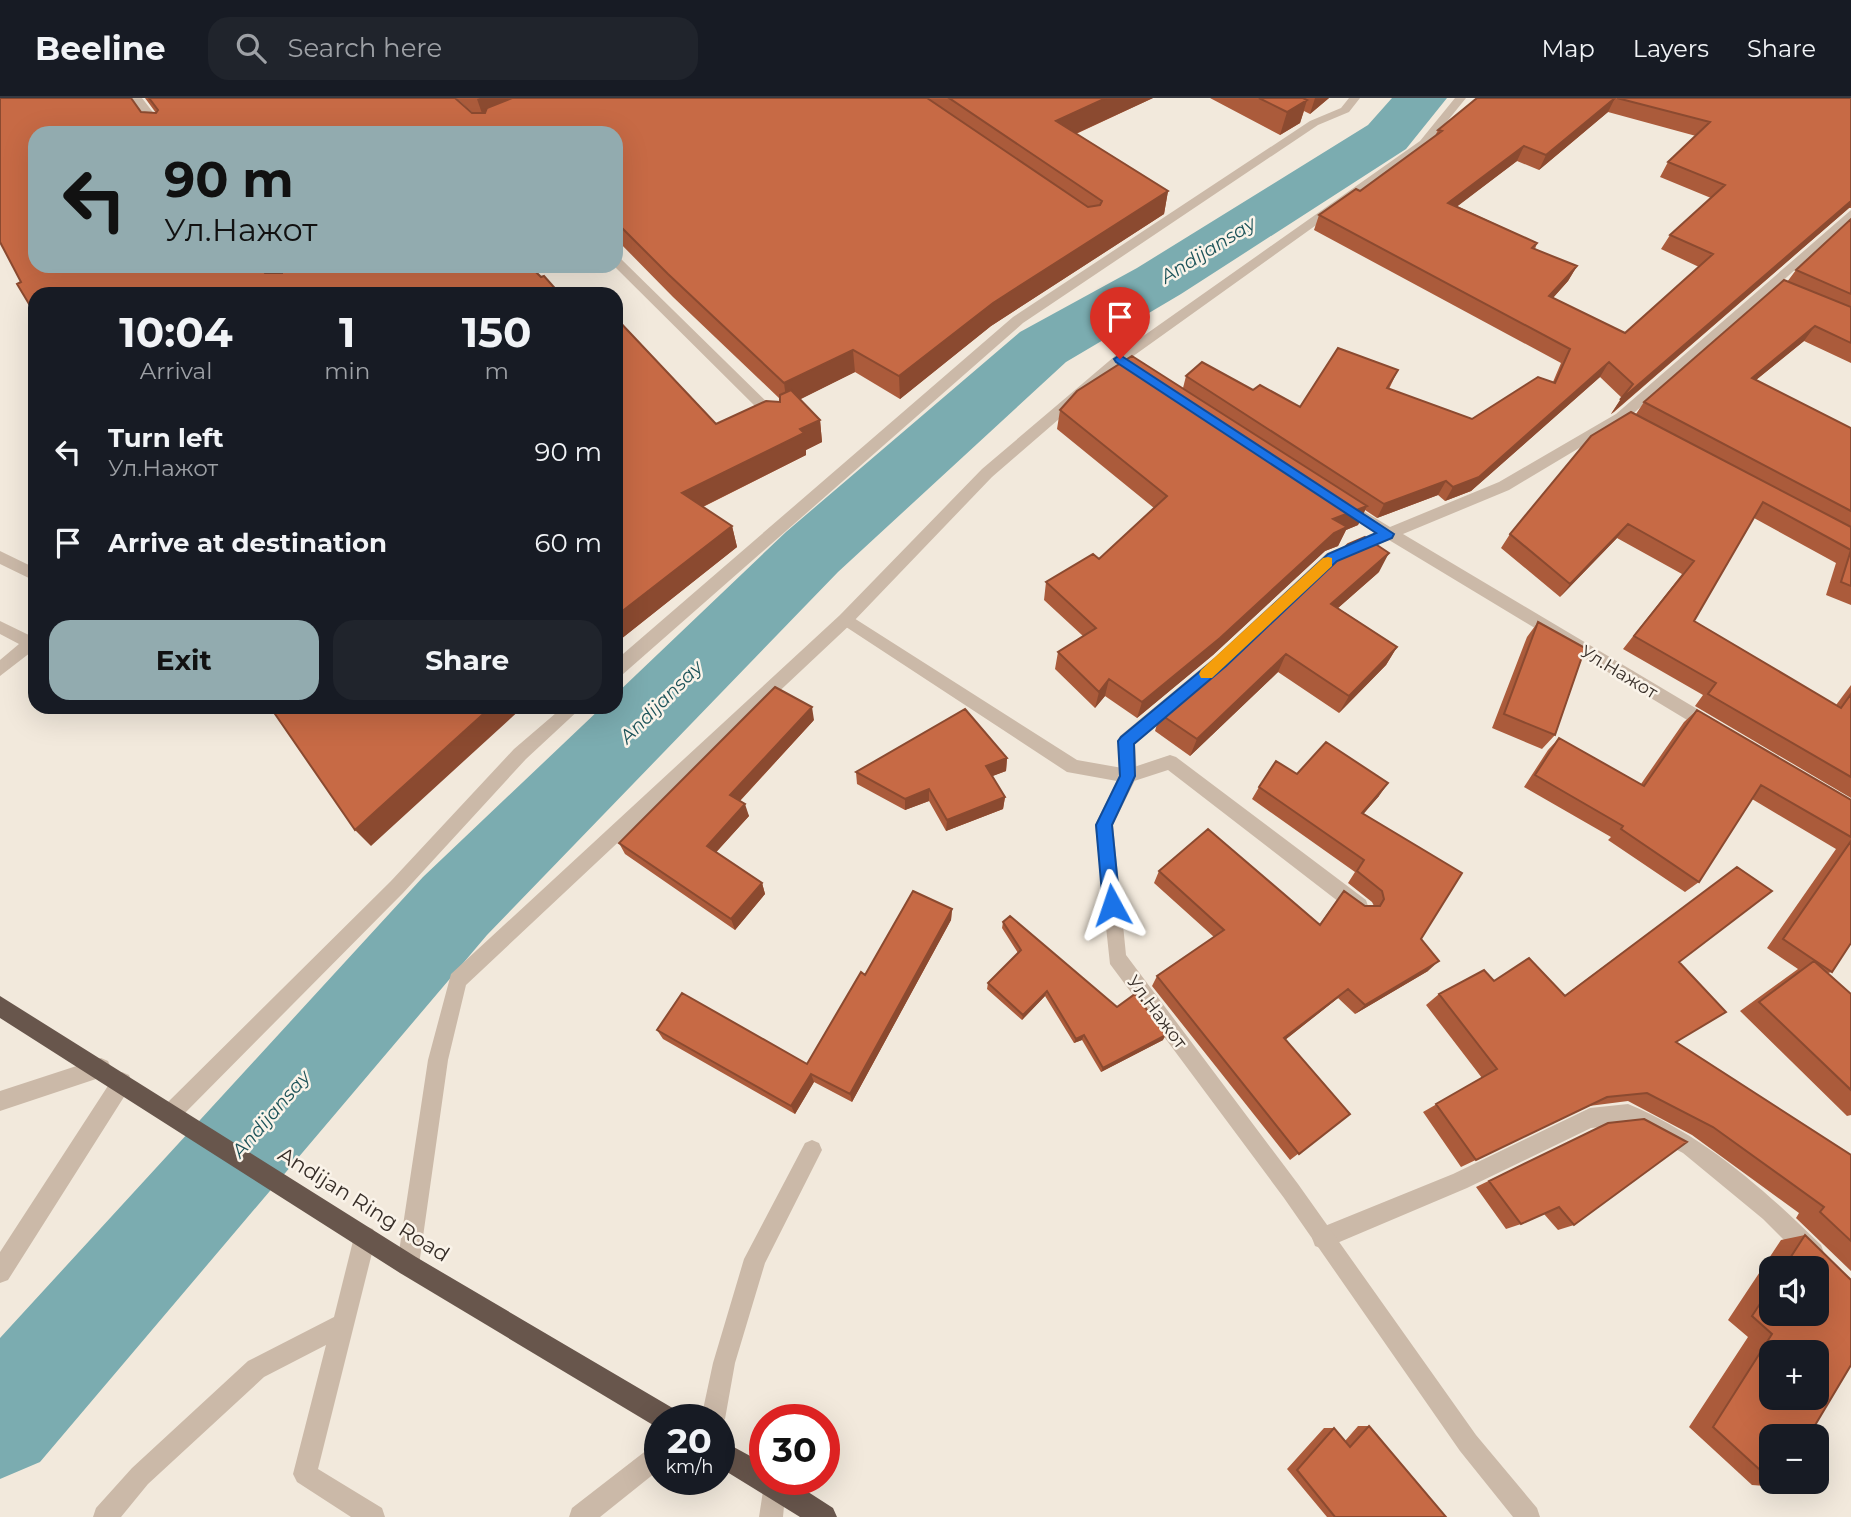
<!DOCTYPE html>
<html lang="en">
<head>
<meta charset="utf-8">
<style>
	:root { --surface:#171b24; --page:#20242c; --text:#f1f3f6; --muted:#9ea1a6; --line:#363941; --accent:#92abaf }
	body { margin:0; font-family:Montserrat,sans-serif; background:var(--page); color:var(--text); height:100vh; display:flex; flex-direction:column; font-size:26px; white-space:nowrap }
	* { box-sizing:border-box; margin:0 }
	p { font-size:23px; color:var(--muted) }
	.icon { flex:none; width:38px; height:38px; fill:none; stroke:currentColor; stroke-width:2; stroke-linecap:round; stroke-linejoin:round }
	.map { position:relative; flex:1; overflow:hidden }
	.sheet { position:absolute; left:28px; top:189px; width:595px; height:427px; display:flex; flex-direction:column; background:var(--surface); border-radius:21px; box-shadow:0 7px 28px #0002 }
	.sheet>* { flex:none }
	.guide { position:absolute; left:28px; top:28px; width:595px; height:147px; border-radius:21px; box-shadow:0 7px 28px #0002; background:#92abaf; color:#111; overflow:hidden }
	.fabs { position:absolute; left:1759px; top:1158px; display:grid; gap:14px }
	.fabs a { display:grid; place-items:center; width:70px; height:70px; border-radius:14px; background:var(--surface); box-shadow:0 7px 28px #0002; font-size:35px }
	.speed { position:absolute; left:644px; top:1306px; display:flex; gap:14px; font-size:35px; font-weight:700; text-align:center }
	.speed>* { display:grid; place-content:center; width:91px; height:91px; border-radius:50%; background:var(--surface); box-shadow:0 7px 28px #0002; line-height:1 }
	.speed small { font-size:18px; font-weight:400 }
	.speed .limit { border:10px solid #d22; background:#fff; color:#111 }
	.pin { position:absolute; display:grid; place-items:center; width:60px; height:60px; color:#fff; margin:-72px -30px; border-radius:50% 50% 50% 0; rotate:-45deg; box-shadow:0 0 7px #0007 }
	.pin .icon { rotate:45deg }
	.me { position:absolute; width:77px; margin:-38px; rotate:355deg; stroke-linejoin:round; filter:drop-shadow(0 0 5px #0008) }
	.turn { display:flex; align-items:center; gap:24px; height:147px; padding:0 21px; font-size:32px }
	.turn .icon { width:91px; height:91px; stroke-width:2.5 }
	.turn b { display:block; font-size:49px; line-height:60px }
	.eta { display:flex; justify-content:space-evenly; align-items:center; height:119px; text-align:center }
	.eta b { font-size:42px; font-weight:700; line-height:49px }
	.action { display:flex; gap:14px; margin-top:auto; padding:14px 21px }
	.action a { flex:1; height:80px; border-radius:21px; background:var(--accent); color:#111; font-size:28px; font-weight:700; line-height:80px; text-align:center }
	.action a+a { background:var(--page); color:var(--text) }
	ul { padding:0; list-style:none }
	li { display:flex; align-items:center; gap:21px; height:91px; padding:0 21px }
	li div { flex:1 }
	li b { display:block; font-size:26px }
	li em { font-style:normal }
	header { display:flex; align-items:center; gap:42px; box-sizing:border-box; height:98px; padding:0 35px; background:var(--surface); border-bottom:2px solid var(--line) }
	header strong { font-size:33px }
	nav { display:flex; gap:38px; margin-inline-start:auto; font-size:24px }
	.search { width:490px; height:63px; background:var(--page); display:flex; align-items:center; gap:18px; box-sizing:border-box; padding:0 24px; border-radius:21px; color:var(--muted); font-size:26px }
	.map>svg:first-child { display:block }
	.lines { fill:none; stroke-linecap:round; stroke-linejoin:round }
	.river { fill:#7bacb0; fill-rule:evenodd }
	.service { fill:#cbb9a8; fill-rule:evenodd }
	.minor { fill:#cbb9a8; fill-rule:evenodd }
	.trunk { fill:#68564c; fill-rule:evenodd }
	.wall { fill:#ab5b3b; fill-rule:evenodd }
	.shaded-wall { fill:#8b4a30 }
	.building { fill:#c76a45; stroke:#8b4a30; stroke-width:2; fill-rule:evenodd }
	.route { fill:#1a73e8; stroke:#114b97; stroke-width:2 }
	.slow { fill:#f59e0b }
	.labels { text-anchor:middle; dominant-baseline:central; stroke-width:5; stroke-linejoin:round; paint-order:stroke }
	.street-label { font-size:18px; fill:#372e28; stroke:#faf3e9 }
	.water-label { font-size:19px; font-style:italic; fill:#1d5359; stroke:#faf3e9 }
	.near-street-label { font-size:21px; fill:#372e28; stroke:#faf3e9 }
</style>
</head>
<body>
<header>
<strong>Beeline</strong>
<div class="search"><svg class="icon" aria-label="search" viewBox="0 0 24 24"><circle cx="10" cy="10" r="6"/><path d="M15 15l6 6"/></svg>Search here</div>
<nav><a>Map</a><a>Layers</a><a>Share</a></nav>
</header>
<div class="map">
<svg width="1851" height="1419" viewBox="0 0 1851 1419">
	<rect width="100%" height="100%" fill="#f2e9dc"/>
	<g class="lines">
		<!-- river -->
		<path class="river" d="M1392,0H1447L1406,51L1181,196L1066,264L838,474L487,837L40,1364L0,1381V1240L423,779L602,609H616V596L786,434L1020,234L1137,170L1368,27Z"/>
		<!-- service -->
		<path class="service" d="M131,0H142L169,35H157Z
			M1349,0H1360L1349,14L1318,27L1023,225L622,577L616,578V562L1013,219L1310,23L1341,10Z
			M616,159L620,160L781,318V324H771L614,168Z
			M260,168H272L293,196H280Z
			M0,453L35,470V483L0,466Z
			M846,515L1077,662L1128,671L1170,657L1176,659L1366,802L1368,808L1366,814L1359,816L1352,814L1168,672L1128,685L1067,674L840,525L838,521Z
			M0,523L35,540V551L0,578V562L19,546L0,536Z
			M563,609H582L526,661L403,795L178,1022L171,1025L164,1022L161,1015L164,1008L391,783L514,651Z
			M101,960L108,963L111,970L108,977L0,1013V993Z
			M122,974L129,977L132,984L129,991L8,1182L0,1185V1154L115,977Z
			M1628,1006C1703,1037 1764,1091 1821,1147L1824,1155L1821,1163L1813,1166L1805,1163L1763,1121L1683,1055L1627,1026L1591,1030L1467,1090L1323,1151L1315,1148L1312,1140L1315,1132L1453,1076L1590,1010Z
			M812,1042L819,1045L822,1052L765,1165L735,1265L725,1321L719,1330V1321H701L713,1265L744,1161L805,1045Z
			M365,1128L373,1131L376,1139L318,1371L382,1410L385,1419H351L297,1384L293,1376L326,1247L264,1279L148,1386L121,1419H93L96,1410L132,1370L248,1263L334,1219L354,1139L357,1131Z
			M660,1344V1371L600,1419H569L572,1410L652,1348Z"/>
		<!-- minor -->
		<path class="minor" d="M1455,0H1466L1428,47L1125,264L992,379L852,525L466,887L448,962L419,1167L416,1175L408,1178L400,1175L397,1167L428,962L451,876L840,517L982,371L1115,258L1420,43Z
			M1851,112V122L1626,322L1509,392L1403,436L1719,624L1721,629L1719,634H1707L1389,442L1337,463L1227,569L1135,646L1137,678L1113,727L1126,857L1298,1086L1476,1337L1537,1410L1540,1419H1513L1460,1353L1284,1100L1110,866L1095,727L1119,678L1118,643L1120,638L1215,559L1327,455L1377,435L1339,412L1337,408L1339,404H1349L1390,429L1499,384L1616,316Z
			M765,1380L784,1381L786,1386L783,1419H759Z"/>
		<!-- trunk -->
		<path class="trunk" d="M0,898L416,1159L676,1312L680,1321H660L658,1330L400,1175L0,920Z
			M719,1341L765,1366V1381H788L833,1410L837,1419H800L719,1369Z"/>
	</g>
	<!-- wall -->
	<path class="wall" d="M0,0H131L141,14L156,15L145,0H455L472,15H473L456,0H1153L1076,36L1168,93L1164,116L991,228L900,301L855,274L800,301L820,322L822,344L806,352V357L703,409L732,428L737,449L621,541L616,537V220L716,326L766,303L780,304V301L673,199L616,141V35H35V168H260L265,175H281L275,168H530L541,179L544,178L560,196H35V216L17,186L21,184L0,144Z
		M1210,0H1329L1310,16L1304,13L1300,25L1280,37Z
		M1477,0H1851V110H1849L1614,314L1611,316L1622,300L1600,279L1471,393L1445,403L1438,397L1377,420L1365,412L1358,427L1346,432L1338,448L1325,453L1213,557L1137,620L1105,598L1095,610L1055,571L1058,554L1083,538L1044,502L1046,484L1099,461L1154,410L1057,331L1060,312L1183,290L1186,278L1253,292L1300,309L1398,272L1389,291L1472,321L1553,284L1561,265L1314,132L1319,117L1360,93L1435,38L1438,32ZM1608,14L1696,38L1668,64L1660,79L1711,100L1670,137L1661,151L1699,169L1625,235L1553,200L1568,183L1577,168L1535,151L1537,145L1457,108L1517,63L1539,72Z
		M1851,121V265L1804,243L1756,282L1851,330V507L1826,497L1836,465L1754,420L1694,523L1836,607L1851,587V700L1695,608L1703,597L1623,551L1682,476L1617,440L1560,499L1501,450L1510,436L1636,316L1644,304L1787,184L1796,172Z
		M1379,474L1338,510L1397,549L1386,567L1339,615L1278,574L1190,658L1155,633L1160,616L1236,553Z
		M1538,524L1555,637L1542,651L1492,630L1527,539Z
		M1697,612L1851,702V845L1832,874L1828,875L1851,896V1017L1847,1018L1740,913L1798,871L1767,850L1836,751L1752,701L1699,784L1685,794L1608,742L1611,739L1524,689L1548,652L1559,640L1641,686L1684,624Z
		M814,622L740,703L749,718L716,754L762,785L765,796L735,832L625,756L619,745Z
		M1007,660L1006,673L992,678L1005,699L1003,711L946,733L929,703L905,712L857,686L856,674Z
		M1297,676L1379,698L1363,716L1421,841L1428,873L1355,916L1338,900L1285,942L1350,1016L1290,1062L1152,888L1157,878L1214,839L1154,785L1159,773L1319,827L1344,793L1365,808H1374L1372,804L1348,785L1355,774L1252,701L1259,689Z
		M1737,769L1679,864L1676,944L1851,1057V1173L1796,1120L1799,1115L1692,1037L1628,1003L1589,1008L1461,1069L1423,1014L1482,980L1426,907L1439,896L1494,883L1564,898Z
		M952,811L951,822L852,1004L814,984L795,1016L663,941L657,932L807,966L865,877Z
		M1003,824L1117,909L1163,942L1101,974L1082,942L1074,945L1045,898L1022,922L987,891L988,885L1018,855L1002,830Z
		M1608,1025L1574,1127L1558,1132L1544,1116L1521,1126L1506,1131L1476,1089Z
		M1805,1137L1851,1182V1267L1808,1339H1771V1384H1781L1778,1389L1752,1387L1689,1329L1748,1239L1728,1222L1781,1142ZM1771,1171H1816V1216H1771ZM1771,1255H1816V1300H1771Z
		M1358,1328H1369L1446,1419H1327L1287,1371L1324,1330H1334L1345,1343Z"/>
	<!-- shaded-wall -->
	<path class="shaded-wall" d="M480,0H550L485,24L477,1Z
		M1106,0H1153L1053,46L1056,23Z
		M1315,0H1329L1310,16Z
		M1615,0L1608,14L1539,72L1546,57Z
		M1307,2L1300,25L1280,37L1287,14Z
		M1524,48L1517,63L1442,120L1448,105Z
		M1168,93L1164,116L991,228L900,301L899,278L993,205Z
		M1851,103V108L1849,110L1611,316L1620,302Z
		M1577,168L1568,183L1541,213L1549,198Z
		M1815,228L1804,243L1741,294L1752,280Z
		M853,252L855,274L787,308L784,285Z
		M1609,264L1600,279L1471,393L1445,403L1453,389Z
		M820,322L822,344L806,352V357L688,416L682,395L800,331Z
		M1446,383L1438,397L1377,420L1384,406Z
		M1367,408L1358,427L1346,432L1338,448L1325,453L1213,557L1137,620L1142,604L1333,421Z
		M1628,426L1617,440L1560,499L1570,486Z
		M732,428L737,449L621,541L616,528V518Z
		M1389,455L1379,474L1322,524L1331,506Z
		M1397,549L1386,567L1339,615L1349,598Z
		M1286,556L1278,574L1190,658L1197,641Z
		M1109,581L1105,598L1095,610L1099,594Z
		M491,609H523L371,748L355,732Z
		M812,609L814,622L734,709L730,697Z
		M1007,660L1006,673L985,681L986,668Z
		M1388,685L1379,698L1353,728L1362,715Z
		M929,691V703L905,712V701Z
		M1005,699L1003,711L946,733L947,722Z
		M745,706L749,718L711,760L707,748Z
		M762,785L765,796L735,832L731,821Z
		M952,811L951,822L852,1004L850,996Z
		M1439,863L1428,873L1355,916L1365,907Z
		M1348,891L1338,900L1276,949L1284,940Z
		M1047,893L1045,898L1022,922L1023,917Z
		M1084,937L1082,942L1074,945L1076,941Z
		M1166,937L1163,942L1101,974L1103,970Z
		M811,976L814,984L795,1016L791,1008Z"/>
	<!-- building -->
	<path class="building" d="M0,0H131L141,14L156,15L158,12L149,0H455L472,15H485L487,10L512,0H927L1088,109L1100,107L1102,103L949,0H1106L1056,23L1168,93L993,205L899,278L853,252L784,285L668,176L616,124V35H35V168H260L265,175H282V172L280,168H530L541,179L544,178L560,196H35V216L17,186L21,184L0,144Z
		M1259,0H1303L1307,2L1287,14Z
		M1477,0H1615L1546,57L1524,48L1448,105L1537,145L1532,150L1577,168L1549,198L1625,235L1713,156L1670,137L1725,87L1668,64L1710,24L1617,0H1851V103L1624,299L1620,302L1633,286L1609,264L1479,379L1453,389L1446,383L1384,406L1186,278L1202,264L1253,292L1260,287L1300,309L1338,250L1398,272L1387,290L1472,321L1538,279L1555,285L1570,251L1319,117L1356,91L1360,93L1442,33L1438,32Z
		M1851,121V196L1796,172Z
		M1784,182L1851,209V245L1815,228L1752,280L1851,330V413L1644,304Z
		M616,220L716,326L766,303L780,304V297L791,292L820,322L800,331L804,335L682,395L732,428L616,518Z
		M1132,258L1367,408L1333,421L1347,429L1334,435L1220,540L1142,604L1109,581L1099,594L1058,554L1096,530L1046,484L1093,456L1099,461L1167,398L1060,312L1077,293Z
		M1631,314L1851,429V488L1841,484L1851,452L1763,404L1694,523L1841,610L1851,596V679L1708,596L1716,585L1634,538L1694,463L1628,426L1570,486L1510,436L1591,338Z
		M1365,439L1389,455L1331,506L1397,549L1349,598L1286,556L1197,641L1160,616L1236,553L1348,446Z
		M1538,524L1585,550L1555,637L1504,616Z
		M775,589L812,609L730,697L745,706L707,748L762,785L731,821L619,745Z
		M289,609H491L355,732L275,616Z
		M965,611L1007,660L986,668L1005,699L947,722L929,691L905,701L856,674Z
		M1697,612L1851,702V739L1761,687L1699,784L1621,731L1623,728L1535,677L1559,640L1644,688Z
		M1326,644L1388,685L1362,715L1462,775L1421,841L1439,863L1365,907L1348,891L1284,940L1350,1016L1299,1056L1157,878L1224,832L1159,773L1208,731L1320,827L1344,793L1365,808H1380L1384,801L1382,793L1357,773L1364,762L1259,689L1276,663L1297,676Z
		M1851,743V845L1832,874L1783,841Z
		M1737,769L1772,793L1679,864L1726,914L1676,944L1851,1057V1143L1820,1114L1824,1109L1713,1029L1647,995L1607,999L1476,1062L1436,1006L1497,971L1439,896L1484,872L1494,883L1529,860L1565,898Z
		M913,793L952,811L850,996L811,976L791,1008L657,932L682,895L807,966L861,874L865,877Z
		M1010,818L1117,909L1135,896L1166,937L1103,970L1084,937L1076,941L1047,893L1023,917L988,885L1021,852L1003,824Z
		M1814,863L1851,896V992L1759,904Z
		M1644,1021L1687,1044L1574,1127L1559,1109L1521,1126L1489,1083L1608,1025Z
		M1805,1137L1851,1182V1267L1808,1339H1771V1382L1713,1329L1772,1236L1752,1218L1771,1189V1216H1816V1171H1783ZM1771,1255H1816V1300H1771Z
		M1369,1328L1446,1419H1335L1297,1372L1334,1330L1350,1349Z
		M1774,1384H1781L1778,1389Z"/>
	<!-- route -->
	<path class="route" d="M1120,257L1394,436L1392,440L1337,463L1226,568L1134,646L1135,678L1112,727L1120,807L1118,812L1112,815L1106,812L1103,807L1096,727L1120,678L1118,643L1121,639L1216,560L1328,456L1376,435L1116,264L1114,261Z"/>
	<!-- slow -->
	<path class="slow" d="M1328,459L1332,460V468L1212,580H1201L1199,576L1201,572L1323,460Z"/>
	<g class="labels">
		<!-- street labels -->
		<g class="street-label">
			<text transform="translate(1619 574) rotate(31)">Ул.Нажот</text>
			<text transform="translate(1157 914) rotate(53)">Ул.Нажот</text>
		</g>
		<!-- water labels -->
		<g class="water-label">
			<text transform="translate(1208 152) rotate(-32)">Andijansay</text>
			<text transform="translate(661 604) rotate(-45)">Andijansay</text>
			<text transform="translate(271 1016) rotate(-49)">Andijansay</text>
		</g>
		<!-- near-street labels -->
		<g class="near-street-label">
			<text transform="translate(364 1106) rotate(32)">Andijan Ring Road</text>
		</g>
	</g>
</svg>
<div class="fabs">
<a><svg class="icon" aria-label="sound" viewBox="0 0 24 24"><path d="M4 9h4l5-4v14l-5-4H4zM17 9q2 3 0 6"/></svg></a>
<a>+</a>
<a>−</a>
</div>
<div class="speed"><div>20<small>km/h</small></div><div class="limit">30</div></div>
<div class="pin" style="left:1120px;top:261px;background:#d93025"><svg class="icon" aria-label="arrive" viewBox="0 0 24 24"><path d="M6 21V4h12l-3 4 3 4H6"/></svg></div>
<svg class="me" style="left:1112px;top:807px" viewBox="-20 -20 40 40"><path d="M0-17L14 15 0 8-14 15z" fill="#1a73e8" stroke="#fff" stroke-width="4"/></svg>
<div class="guide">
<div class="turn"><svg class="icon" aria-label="left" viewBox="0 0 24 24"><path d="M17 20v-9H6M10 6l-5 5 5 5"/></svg><div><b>90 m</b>Ул.Нажот</div></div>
</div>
<section class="sheet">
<div class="eta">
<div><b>10:04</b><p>Arrival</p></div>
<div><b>1</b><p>min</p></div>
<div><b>150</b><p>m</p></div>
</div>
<ul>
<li><svg class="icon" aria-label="left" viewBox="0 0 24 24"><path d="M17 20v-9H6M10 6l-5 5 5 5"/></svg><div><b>Turn left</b><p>Ул.Нажот</p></div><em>90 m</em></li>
<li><svg class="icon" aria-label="arrive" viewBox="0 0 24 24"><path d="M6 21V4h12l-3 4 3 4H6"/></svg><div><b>Arrive at destination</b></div><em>60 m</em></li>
</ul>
<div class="action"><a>Exit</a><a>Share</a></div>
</section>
</div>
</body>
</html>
